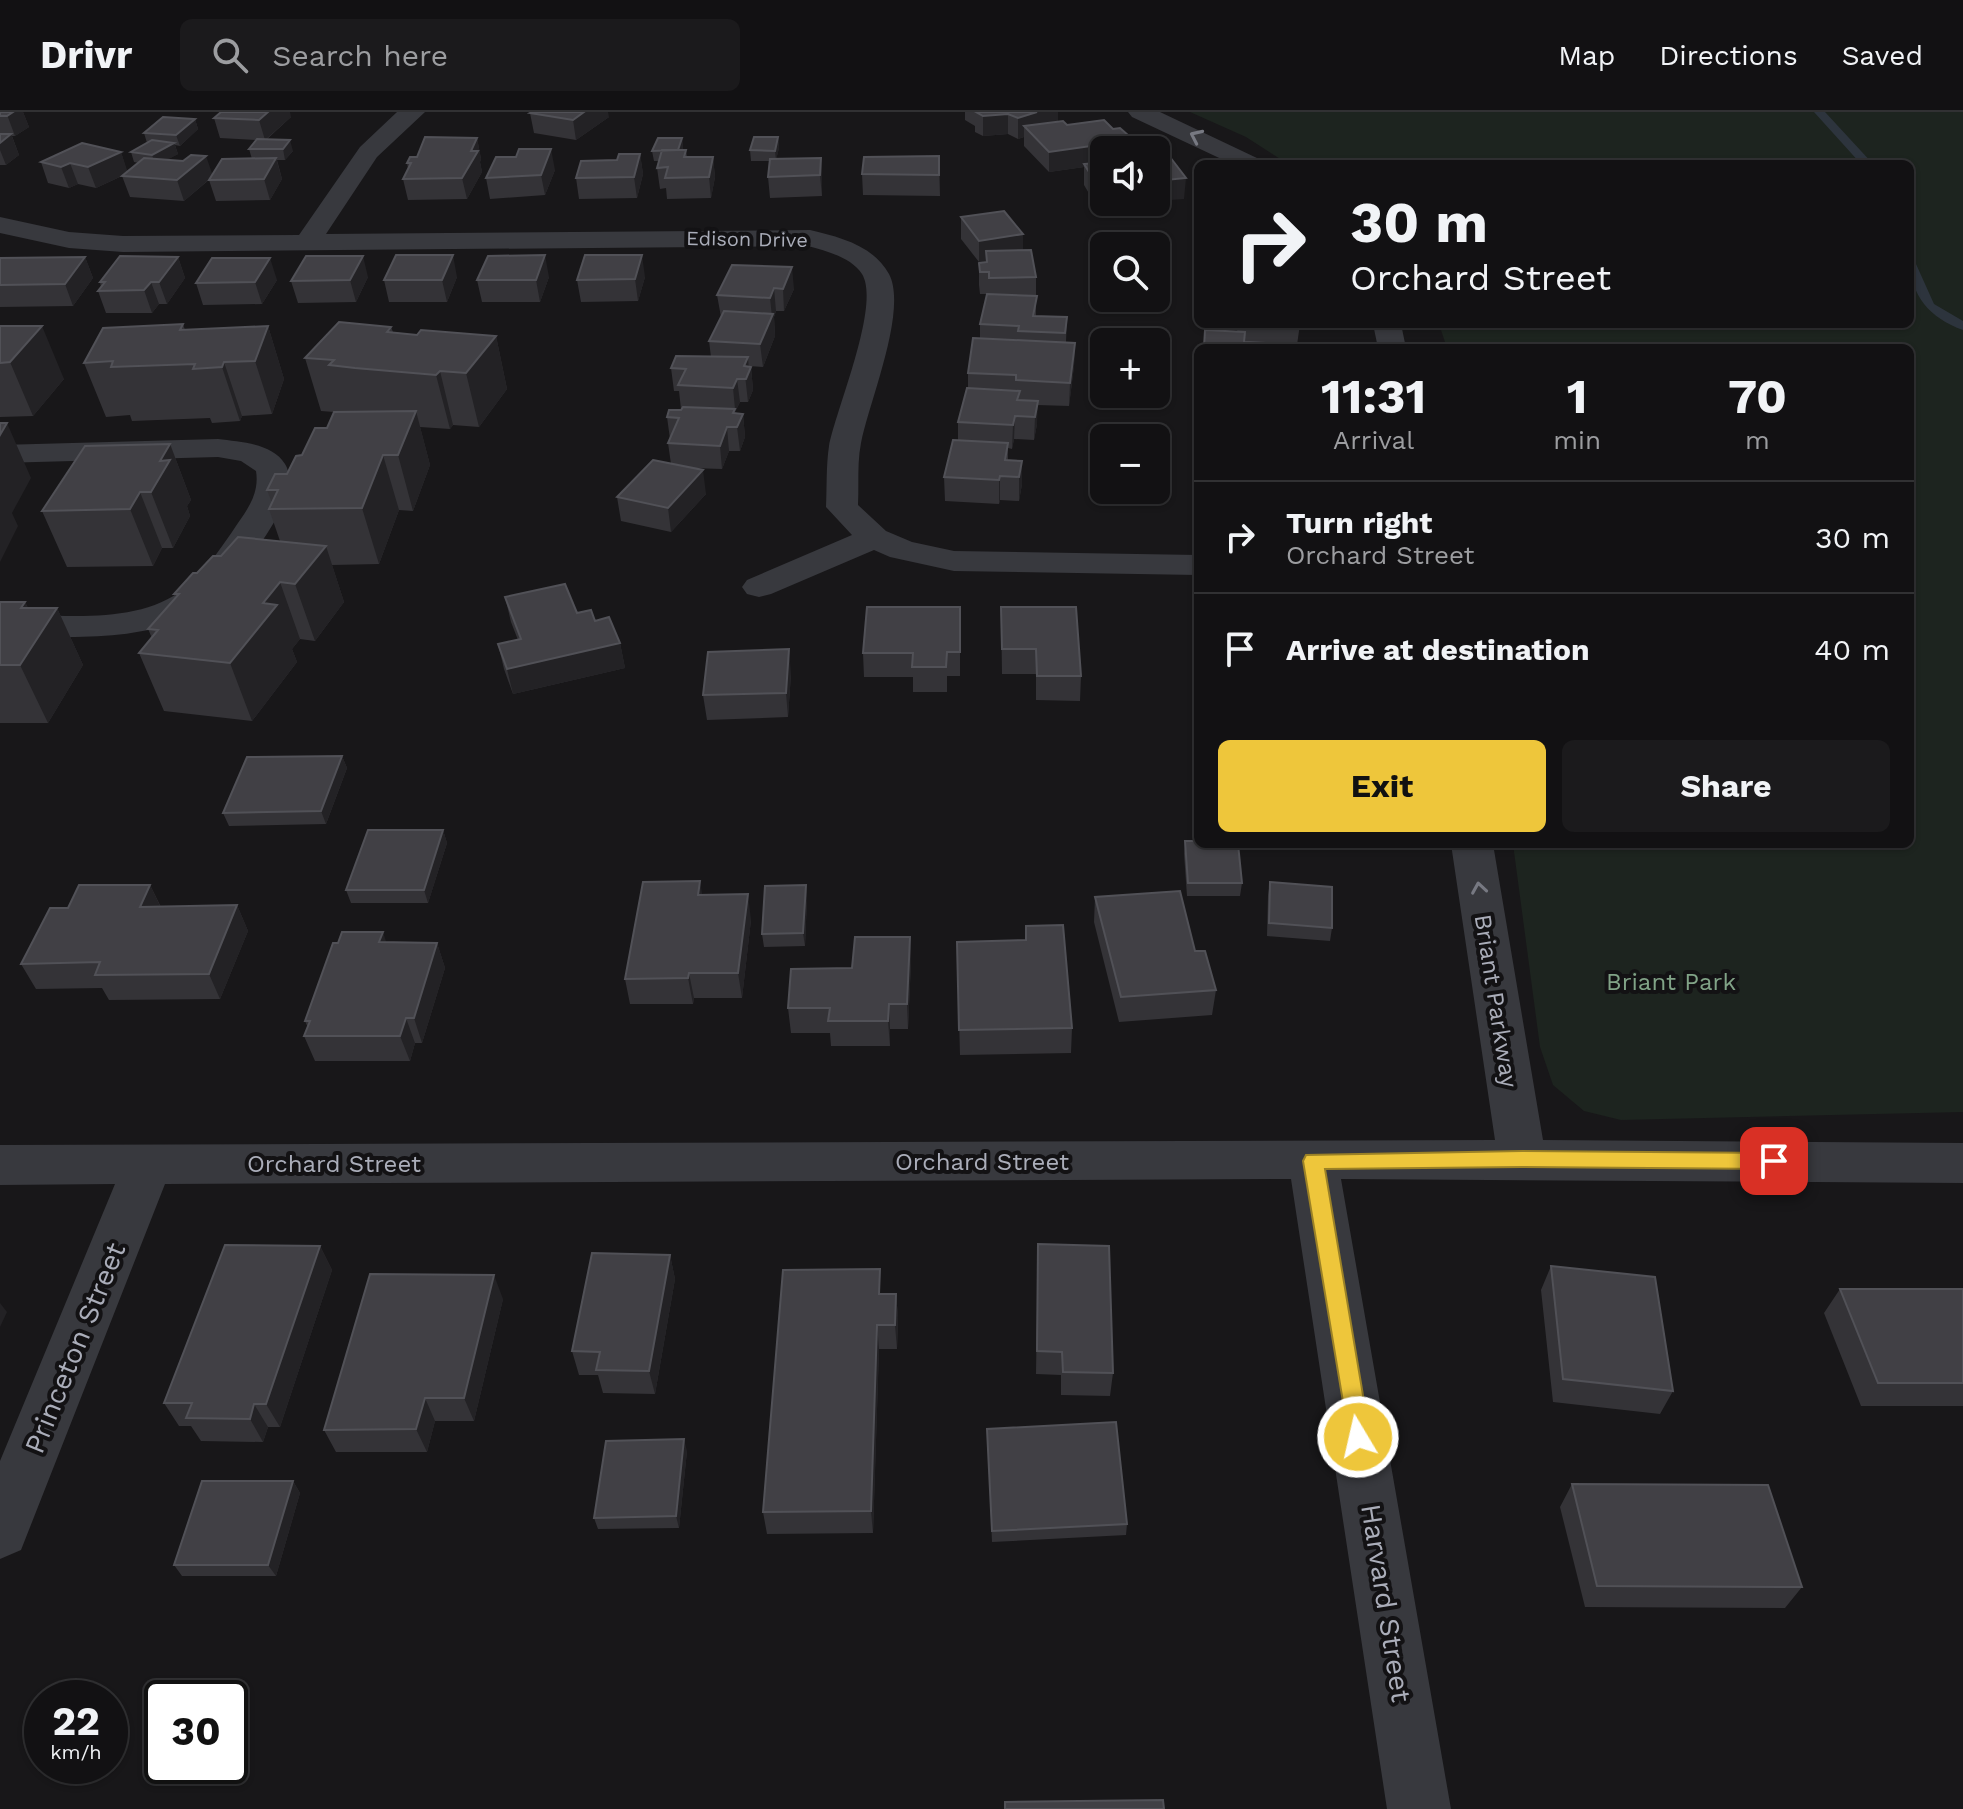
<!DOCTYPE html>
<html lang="en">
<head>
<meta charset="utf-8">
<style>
	:root { --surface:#121113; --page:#1b1a1c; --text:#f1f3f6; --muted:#9c9da0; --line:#313133; --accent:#eec63b }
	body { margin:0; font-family:"Work Sans",sans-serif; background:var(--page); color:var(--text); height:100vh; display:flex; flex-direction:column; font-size:30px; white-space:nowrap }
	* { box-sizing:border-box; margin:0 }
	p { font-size:26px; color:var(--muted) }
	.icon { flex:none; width:44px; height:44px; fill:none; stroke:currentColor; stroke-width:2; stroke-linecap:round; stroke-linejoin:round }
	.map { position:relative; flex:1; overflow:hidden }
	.sheet { position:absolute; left:1194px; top:232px; width:720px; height:504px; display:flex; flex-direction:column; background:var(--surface); border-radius:12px; box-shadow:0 2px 6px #0004,0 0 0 2px var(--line) }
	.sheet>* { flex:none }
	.hud { position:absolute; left:1194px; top:48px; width:720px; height:168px; border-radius:12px; box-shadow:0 2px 6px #0004,0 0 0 2px var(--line); background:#121113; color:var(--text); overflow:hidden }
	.controls { position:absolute; left:1090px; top:24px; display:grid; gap:16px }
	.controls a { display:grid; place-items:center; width:80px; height:80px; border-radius:12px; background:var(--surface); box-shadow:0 2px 6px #0004,0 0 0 2px var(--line); font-size:40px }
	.speed { position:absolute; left:24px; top:1568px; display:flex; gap:16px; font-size:40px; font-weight:700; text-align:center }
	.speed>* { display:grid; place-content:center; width:104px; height:104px; border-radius:50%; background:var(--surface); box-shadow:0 2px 6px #0004,0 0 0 2px var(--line); line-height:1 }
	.speed small { font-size:20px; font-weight:400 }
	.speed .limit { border:4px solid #111; border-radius:12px; background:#fff; color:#111 }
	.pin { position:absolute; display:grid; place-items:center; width:68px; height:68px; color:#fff; margin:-34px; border-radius:16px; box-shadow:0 4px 12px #0006 }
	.me { position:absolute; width:88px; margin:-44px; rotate:351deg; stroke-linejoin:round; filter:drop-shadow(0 0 6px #0008) }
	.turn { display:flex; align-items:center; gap:28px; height:168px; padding:0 24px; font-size:36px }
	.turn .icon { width:104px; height:104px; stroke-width:2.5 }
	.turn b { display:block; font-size:56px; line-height:68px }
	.eta { display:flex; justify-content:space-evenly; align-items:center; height:136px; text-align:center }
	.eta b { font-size:48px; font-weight:700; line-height:56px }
	.button { display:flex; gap:16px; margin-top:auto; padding:16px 24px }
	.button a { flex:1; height:92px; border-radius:12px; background:var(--accent); color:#111; font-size:32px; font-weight:700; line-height:92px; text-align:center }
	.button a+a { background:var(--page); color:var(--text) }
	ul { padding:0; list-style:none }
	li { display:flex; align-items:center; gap:24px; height:112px; padding:0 24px; border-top:2px solid var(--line) }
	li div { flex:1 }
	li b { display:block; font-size:30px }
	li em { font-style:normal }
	header { display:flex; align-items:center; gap:48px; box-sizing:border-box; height:112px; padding:0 40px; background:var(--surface); border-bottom:2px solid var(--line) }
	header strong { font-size:38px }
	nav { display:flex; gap:44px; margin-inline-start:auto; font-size:28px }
	.search { width:560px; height:72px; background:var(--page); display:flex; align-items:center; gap:20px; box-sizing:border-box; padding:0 28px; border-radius:12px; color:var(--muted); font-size:30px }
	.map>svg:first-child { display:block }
	.green { fill:#1d241f }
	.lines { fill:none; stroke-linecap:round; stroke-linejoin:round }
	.stream { fill:#2d343d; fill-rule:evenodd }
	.minor { fill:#38393e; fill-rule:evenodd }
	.wall { fill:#343337 }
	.shaded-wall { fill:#232225 }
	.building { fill:#414045; stroke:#515157; stroke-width:2 }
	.oneway { stroke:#777982 }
	.route { fill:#eec63b; stroke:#9b8126; stroke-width:2 }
	.labels { text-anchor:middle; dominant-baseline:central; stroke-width:8; stroke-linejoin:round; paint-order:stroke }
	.far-street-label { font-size:20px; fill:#aaadb9; stroke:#131214 }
	.park-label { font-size:24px; fill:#81a387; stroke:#131214 }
	.street-label { font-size:24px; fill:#aaadb9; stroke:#131214 }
	.near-street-label { font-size:28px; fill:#aaadb9; stroke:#131214 }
</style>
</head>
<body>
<header>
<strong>Drivr</strong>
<div class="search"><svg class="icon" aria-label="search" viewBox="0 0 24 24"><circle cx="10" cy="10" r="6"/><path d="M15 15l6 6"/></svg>Search here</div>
<nav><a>Map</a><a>Directions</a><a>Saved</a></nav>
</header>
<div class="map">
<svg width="1963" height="1697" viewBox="0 0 1963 1697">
	<rect width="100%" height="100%" fill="#181719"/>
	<!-- green -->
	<path class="green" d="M1190,0H1963V1000L1621,1008L1584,999L1553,973L1540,935L1513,732H1910V236H1447L1439,212H1910V52H1288L1246,25Z"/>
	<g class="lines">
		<!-- stream -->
		<path class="stream" d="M1814,0H1825L1873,52H1861Z
			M1910,148L1916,152L1934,192L1963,209V218C1930,206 1910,184 1910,148Z"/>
		<!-- minor -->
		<path class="minor" d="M397,0H425L377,45L326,122L810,118C839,125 873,133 889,162C908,198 869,290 861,331C857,351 859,372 858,393L886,419L912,430L954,439L1198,443V463L954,459L890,445L874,438L771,482L759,485L747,482L742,475L747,468L852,423L826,395C827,375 826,354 829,334C836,297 881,193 862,162C851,145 826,139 808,134L123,140L69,136L0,121V105L69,120L123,124L299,123L360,35Z
			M1128,0H1160L1259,47L1262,52H1232L1132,5Z
			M1373,212H1401L1406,236H1378Z
			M218,327C240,330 272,331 285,352C309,389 217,492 183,507C126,531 60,524 0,524V502C58,502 136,515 185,476C204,461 218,440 232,420C245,400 260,384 256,359L241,349L218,345L0,351V333Z
			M1451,732H1493L1543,1028L1963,1031V1071L1341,1067L1451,1697H1387L1291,1067L165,1072L21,1438L0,1447V1349L115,1072L0,1073V1033L1495,1028Z"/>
	</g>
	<!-- wall -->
	<path class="wall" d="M0,0H23L29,15L15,24H12L19,43L6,53H0Z
		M965,0H1058V9L1067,13L1113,17L1137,31L1136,38H1104V90H1150L1097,95L1084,73V55L1049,60L1024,34V25L1018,27L1008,22L983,24L975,20V14L965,8Z
		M530,1L609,5L576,28L534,21Z
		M291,5L266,28L293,39L285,48H277L282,67L270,88L216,89L209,68L210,67L184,89L130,85L122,64L96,76L78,72L69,76L48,71L41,50L121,40L127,60L139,51L134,50L131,40L147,31L144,21L195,7L198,17L180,34L175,33L178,42L166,48L213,63L252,47L249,37L256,28L220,26L214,6Z
		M778,25L779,36L776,47L821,46L822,66V84L770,86L768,65L769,49H751L750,38Z
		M477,26L481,47L480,50L482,60L467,87L408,88L403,67L408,57L407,51L417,45Z
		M682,26L683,38H686L687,45H713L715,65L711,86L667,87L666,76L660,77L657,56L659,49H654L652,39Z
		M640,42L643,62L637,86L579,87L576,66L617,48Z
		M939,44L940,84L863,83L862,62Z
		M555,58L545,83L490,87L486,66Z
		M961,105L1023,122V138L1036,165V204L1067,205L1066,230L1075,231L1074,254L1069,294L1037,293V312L1034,328L1014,327L1012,337L1008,336V348L1022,349V372L1019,389L1000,388L999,392L945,389L944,365L958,328V310L968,276V261L980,227V212L987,182H980L979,173V151L986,150V149L979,150L961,127Z
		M85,145L93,166L73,194L0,195V146Z
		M178,145L185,166L167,192H159L152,201H106L98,179L101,175L100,170Z
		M732,153L794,177L784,199H776L774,205L775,224L763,255L749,254L751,255L753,278L748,290H740L735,300L736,302H743L745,325L740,339H729L722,357L690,356L706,382L671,420L621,409L617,385L671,352L668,331L670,327L667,305L681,298L682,297H681L679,279H674L671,256L711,245L709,229L721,205L717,183Z
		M368,165L356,190L298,191L291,169Z
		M457,165L447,190H389L384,168Z
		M549,165L540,190H482L477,168Z
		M645,165L638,189L581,190L577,168Z
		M277,168L262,192L203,193L196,171Z
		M183,212L185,218L268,214L284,267L272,302L242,304L240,309L212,311L210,306L132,309L130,303L106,305L84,251Z
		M1238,212H1300L1297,233L1307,236H1203L1205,218L1237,220Z
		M0,214L64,267L33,304L0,305Z
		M391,215L393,220L417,223L496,224L507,277L479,315L453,313L450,317L420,315L430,353L413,399L399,398L379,452L332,453L344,490L315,529L300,527L292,537L297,550L252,609L164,599L139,541L152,526L148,517L176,486L174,482L197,461L221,444L280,429L269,397L272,391L267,378L287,362L302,343L327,316L334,300L321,299L305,246Z
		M170,332L191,388L187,394L190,404L173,436H162L153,454L67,455L42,399Z
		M505,485L577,501L595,509L620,531L625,556L513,582L504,557L498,532L518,528L511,510Z
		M0,490H25L28,496H57L83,553L48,611H0Z
		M960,495V564H947V580H913V565H864L863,541Z
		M1001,495L1081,564L1080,589L1036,588V562H1002Z
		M791,562L788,605L707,608L703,583Z
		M342,644L347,656L326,712L229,714L223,701Z
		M443,718L447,731L428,791H351L346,778Z
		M1185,729L1242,771L1240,784H1187L1184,742Z
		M1270,770L1332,816L1330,829L1267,824L1268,783Z
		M150,773L161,795L237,793L248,819L220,887L109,888L102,876L36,877L21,852L68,796Z
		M806,773L807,786L805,834L764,835L762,822Z
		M702,783L751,808L742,886H694L693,892H630L625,867Z
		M1095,785L1195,839L1216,878L1212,903L1119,910L1094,810Z
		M1026,814L1072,916L1071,941L960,943L957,830L1025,828Z
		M910,825L911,850L908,917H890V934H831L830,921H791L788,896L852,856Z
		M386,830L437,831L445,856L422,931H415L410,949H315L304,924L308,916L305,909Z
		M1038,1132L1113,1261L1110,1284L1061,1283V1263L1036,1262Z
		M320,1134L332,1158L280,1315H268L263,1330L201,1329L191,1314H179L164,1291Z
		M670,1143L675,1167L655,1282L603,1281L598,1263H579L572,1239Z
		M1551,1154L1673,1279L1660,1302L1553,1290L1541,1178Z
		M1840,1177H1963V1294H1861L1824,1201Z
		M882,1182H896L898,1205L897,1237H879L873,1421L767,1422L763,1400Z
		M503,1187L474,1309H435L427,1340H336L324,1318Z
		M987,1317L1127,1412L1126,1423L992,1430Z
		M687,1339L679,1416L598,1417L594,1406Z
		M293,1369L300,1381L276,1464H182L174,1453Z
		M1572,1372L1802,1475L1785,1496L1585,1495L1560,1395Z"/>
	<!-- shaded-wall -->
	<path class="shaded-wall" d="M6,0H23L29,15L15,24Z
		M268,0H290L291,5L265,28L259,8Z
		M584,0H608L609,5L576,28L573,8Z
		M1037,0H1058V13L1024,14V25L1018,27V6Z
		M1008,2V22L983,24V4Z
		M195,7L198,17L180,34L176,23Z
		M11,22L19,43L6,53L0,38V31Z
		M778,25L779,36L776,49L775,39Z
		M477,26L481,47L480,50L482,60L467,87L462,66L471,39Z
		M682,26L683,36L678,49L677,39Z
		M290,28L293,39L285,48L283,37Z
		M1119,30V38H1104V53L1084,52V55L1049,60V40Z
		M174,31L178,42L156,54L152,43Z
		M1137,31L1136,38H1122V33Z
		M551,37L555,58L545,83L541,63Z
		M121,40L128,61L96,76L88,55Z
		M640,42L643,62L637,86L634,65Z
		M206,44L213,64L184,89L177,68Z
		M713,45L715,65L711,86L709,65Z
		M276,46L282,67L270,88L264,67Z
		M821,46L822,66V84L820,63Z
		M70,51L78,72L69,76L61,55Z
		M1186,66L1184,87L1156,89V69Z
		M1104,73V90H1150L1097,95L1098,74Z
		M1023,122V144L986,139V149L979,150V129Z
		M453,143L457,165L447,190L442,168Z
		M545,143L549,165L540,190L536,168Z
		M642,143L645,165L638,189L635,167Z
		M363,144L368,165L356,190L350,168Z
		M85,145L93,166L73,194L65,172Z
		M178,145L185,166L167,192L159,170Z
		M270,146L277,168L262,192L255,170Z
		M792,155L794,177L784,199L783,177Z
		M151,170L159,192L152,201L144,178Z
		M774,176L776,199L774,205L775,224L763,255L760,232L772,205L770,186Z
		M42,214L64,267L33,304L10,250Z
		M268,214L284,267L272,302L255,249Z
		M496,224L507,277L479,315L466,261Z
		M1075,231L1074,254L1069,294L1070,271Z
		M748,245L749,259L751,255L753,278L748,290L744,254Z
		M224,250L242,304L240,309L222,255Z
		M440,259L453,313L450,317L436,263Z
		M737,267L740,290L735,300L737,315L733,301L735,297L733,276Z
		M1038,289L1037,312L1034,328L1035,305Z
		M416,299L430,353L413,399L398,343Z
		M743,302L745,325L740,339L737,315Z
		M1015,304L1014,327L1012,337L1013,313Z
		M7,311L31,366L12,401L18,414L0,450V323Z
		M727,315L729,339L722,357L720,334Z
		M170,332L191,388L187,394L190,404L173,436L151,380L160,349Z
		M383,343L399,398L379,452L362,396Z
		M1022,349V372L1019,389V365Z
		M703,358L706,382L671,420L668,396Z
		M1000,364V388L999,392V368Z
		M140,380L162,436L153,454L130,397Z
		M326,434L344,490L315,529L295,472Z
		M280,470L300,527L292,537L297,550L252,609L230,551L263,491Z
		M25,490L40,522L57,496L83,553L48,611L20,553L21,496Z
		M620,531L625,556L513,582L507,557Z
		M789,537L791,562L788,605L786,581Z
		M342,644L347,656L326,712L321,699Z
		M443,718L447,731L428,791L424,778Z
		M700,769L704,794L698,783Z
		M150,773L162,798L140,795Z
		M806,773L807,786L805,834L803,821Z
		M748,782L751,808L742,886L738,861Z
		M237,793L248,819L220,887L209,862Z
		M383,820L391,845L379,830Z
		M910,825L911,850L908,917L907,892Z
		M437,831L445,856L422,931L414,906Z
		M689,861L694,886L693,892L688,866Z
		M889,892L890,917V934L888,909Z
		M406,906L415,931L410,949L400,924Z
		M320,1134L332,1158L280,1315L266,1292Z
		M670,1143L675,1167L655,1282L649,1259Z
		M494,1163L503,1187L474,1309L464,1286Z
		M896,1182L898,1205L897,1237L895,1213Z
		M0,1191L7,1200L0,1215Z
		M877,1213L879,1237L873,1421L871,1399Z
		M425,1286L435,1309L427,1340L416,1317Z
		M254,1292L268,1315L263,1330L250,1307Z
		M684,1327L687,1339L679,1416L676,1404Z
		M293,1369L300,1381L276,1464L268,1453Z"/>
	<!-- building -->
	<path class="building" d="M0,0H13L7,4H0Z
		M221,0H268L259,8L214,6Z
		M532,0H584L573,8L530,1Z
		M976,0H1037L1018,6L1008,2L983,4Z
		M163,5L195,7L176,23L144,21Z
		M1104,8L1113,17L1120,16L1137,31L1122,33L1119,30L1049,40L1024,14L1063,9L1067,13Z
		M0,22H11L0,31Z
		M425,25L477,26L471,39H478L462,66L403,67L411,51H407L410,45H417Z
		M754,25H778L775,39L750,38Z
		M658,26H682L678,38L652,39Z
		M257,27L290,28L283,37H249Z
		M152,28L174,31L152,43L131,40Z
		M82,31L121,40L88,55L70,51L61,55L41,50Z
		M519,37H551L541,63L486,66L496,45H516Z
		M662,38H686L684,45H713L709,65L665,66L668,55L657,56Z
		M619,42H640L634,65L576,66L581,49L617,48Z
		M191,43L206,44L177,68L122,64L144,46L183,49Z
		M939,44V63L862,62L864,45Z
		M1170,45L1186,66L1156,69V46Z
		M276,46L264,67L209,68L222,47Z
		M821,46L820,63L768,65L770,47Z
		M1104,50V73L1098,74L1084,52Z
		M1004,99L1023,122L979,129L961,105Z
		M1031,138L1036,165L989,166V160H980L979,151L987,150L986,139Z
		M396,143H453L442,168H384Z
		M545,143L536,168H477L488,144Z
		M585,143H642L635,167L577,168Z
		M120,144L178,145L159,170H151L144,178L98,179L105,170H100Z
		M306,144H363L350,168L291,169Z
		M85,145L65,172L0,173V146Z
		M212,146H270L255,170L196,171Z
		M732,153L792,155L783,177L774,176L770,186L717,183Z
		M987,182L1037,184L1033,204L1067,205L1065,221L1018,219L1019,214L980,212Z
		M724,199L773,202L760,232L709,229Z
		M339,210L391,215L387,220L417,223L421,218L496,224L466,261L440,259L436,263L355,256L329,253L334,248L305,246Z
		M183,212L180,218L268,214L255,249L224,250L222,255L193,257L195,252L111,255L113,249L84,251L103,216Z
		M0,214H42L10,250L0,251Z
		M1205,218L1245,220L1244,230L1307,233V236H1204Z
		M973,226L1075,231L1070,271L1016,268V263L968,261Z
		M676,244L748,245L744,254L751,255L746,267H737L733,276L678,273L686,257L671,256Z
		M967,276L1020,279L1017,288L1038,289L1035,305L1015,304L1013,313L958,310Z
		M683,295L735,297L733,301L743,302L737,315H727L720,334L668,331L679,306L667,305L669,298H681Z
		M416,299L398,343H383L362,396L269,397L278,378H267L275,362H287L296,344L302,343L315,316H327L334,300Z
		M0,311H7L0,323Z
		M953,328L1008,331L1005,348L1022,349L1019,365L1000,364L999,368L944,365Z
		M170,332L160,349L170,348L151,380H140L130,397L42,399L85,334Z
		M653,348L703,358L668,396L617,385Z
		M238,425L326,434L295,472L280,470L263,491L277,493L230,551L139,541L158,518L148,517L179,482H174L193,461H197L213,444H221Z
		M565,472L577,501L591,498L595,509L609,505L620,531L507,557L498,532L521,527L505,485Z
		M0,490H25L21,496H57L20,553H0Z
		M867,495H960V540H947L946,555H912L913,541H863Z
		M1001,495H1076L1081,564H1037L1036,537H1002Z
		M789,537L786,581L703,583L708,540Z
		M342,644L321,699L223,701L247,645Z
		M368,718H443L424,778H346Z
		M1185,729H1198V732H1238L1242,771H1188Z
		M700,769L698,783L748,782L738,861H689L688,866L625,867L643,770Z
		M1270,770L1332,775V816L1269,811Z
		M79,773H150L140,795L237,793L209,862L95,863L100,850L21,852L50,796H68Z
		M806,773L803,821L762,822L765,774Z
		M1180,779L1195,839H1205L1216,878L1121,885L1095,785Z
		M1063,813L1072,916L959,918L957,830L1026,828V814Z
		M342,820H383L379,830L437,831L414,906H406L400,924H304L310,909H305L333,831H338Z
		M855,825H910L907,892H889L888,909H828L830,896H788L791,857L852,856Z
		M1038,1132L1109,1134L1113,1261L1063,1260L1062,1240L1037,1239Z
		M225,1133L320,1134L266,1292H254L250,1307L186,1306L192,1291H164Z
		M592,1141L670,1143L649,1259L596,1258L600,1240L572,1239Z
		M1551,1154L1655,1165L1673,1279L1563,1267Z
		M880,1157L879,1182H896L895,1213H877L871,1399L763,1400L783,1158Z
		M370,1162L494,1163L464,1286H425L416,1317L324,1318Z
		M1840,1177H1963V1271H1878Z
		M1116,1310L1127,1412L992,1419L987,1317Z
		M684,1327L676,1404L594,1406L606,1329Z
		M202,1369H293L268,1453H174Z
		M1572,1372L1768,1373L1802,1475L1597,1474Z
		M1163,1688L1164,1697H1005V1690Z"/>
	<!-- one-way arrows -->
	<defs><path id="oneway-chevron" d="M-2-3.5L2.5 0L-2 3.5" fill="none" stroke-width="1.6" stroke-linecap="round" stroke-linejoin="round" transform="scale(2)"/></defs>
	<g class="oneway">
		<use href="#oneway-chevron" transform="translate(1196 24) rotate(-155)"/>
		<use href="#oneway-chevron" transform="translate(1479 776) rotate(-99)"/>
	</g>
	<!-- route -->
	<path class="route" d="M1522,1039L1774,1041L1781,1044L1784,1049L1781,1055L1774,1057L1522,1055L1325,1057L1370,1325L1367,1332L1358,1335L1350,1332L1303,1049L1306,1043Z"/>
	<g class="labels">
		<!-- far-street labels -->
		<g class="far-street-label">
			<text transform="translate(747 127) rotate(1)">Edison Drive</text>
		</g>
		<!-- park labels -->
		<g class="park-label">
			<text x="1671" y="870">Briant Park</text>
		</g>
		<!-- street labels -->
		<g class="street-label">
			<text transform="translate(1496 889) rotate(81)">Briant Parkway</text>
			<text x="982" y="1050">Orchard Street</text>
			<text x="334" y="1052">Orchard Street</text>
		</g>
		<!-- near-street labels -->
		<g class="near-street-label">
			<text transform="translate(75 1236) rotate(-68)">Princeton Street</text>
			<text transform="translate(1386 1491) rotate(81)">Harvard Street</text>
		</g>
	</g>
</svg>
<div class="controls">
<a><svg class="icon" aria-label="sound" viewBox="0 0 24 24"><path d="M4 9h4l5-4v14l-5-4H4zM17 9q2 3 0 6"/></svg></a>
<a><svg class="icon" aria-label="search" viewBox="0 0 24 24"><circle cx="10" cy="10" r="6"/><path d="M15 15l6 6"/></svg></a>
<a>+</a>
<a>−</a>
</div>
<div class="speed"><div>22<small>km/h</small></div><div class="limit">30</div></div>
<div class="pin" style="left:1774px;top:1049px;background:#d93025"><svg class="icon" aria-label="arrive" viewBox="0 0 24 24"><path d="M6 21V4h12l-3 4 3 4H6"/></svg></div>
<svg class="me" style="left:1358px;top:1325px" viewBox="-20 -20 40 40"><circle r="17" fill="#eec63b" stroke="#fff" stroke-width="3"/><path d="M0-11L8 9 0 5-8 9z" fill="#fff"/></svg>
<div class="hud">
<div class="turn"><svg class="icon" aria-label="right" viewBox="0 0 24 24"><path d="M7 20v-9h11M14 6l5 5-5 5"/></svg><div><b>30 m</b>Orchard Street</div></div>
</div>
<section class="sheet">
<div class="eta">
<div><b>11:31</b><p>Arrival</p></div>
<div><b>1</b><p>min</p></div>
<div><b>70</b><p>m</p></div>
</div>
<ul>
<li><svg class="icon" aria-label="right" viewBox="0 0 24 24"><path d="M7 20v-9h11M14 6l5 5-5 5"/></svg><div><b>Turn right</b><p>Orchard Street</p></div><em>30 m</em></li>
<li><svg class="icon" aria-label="arrive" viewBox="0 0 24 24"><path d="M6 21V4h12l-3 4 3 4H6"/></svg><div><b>Arrive at destination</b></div><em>40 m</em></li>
</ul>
<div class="button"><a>Exit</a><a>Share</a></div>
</section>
</div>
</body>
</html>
